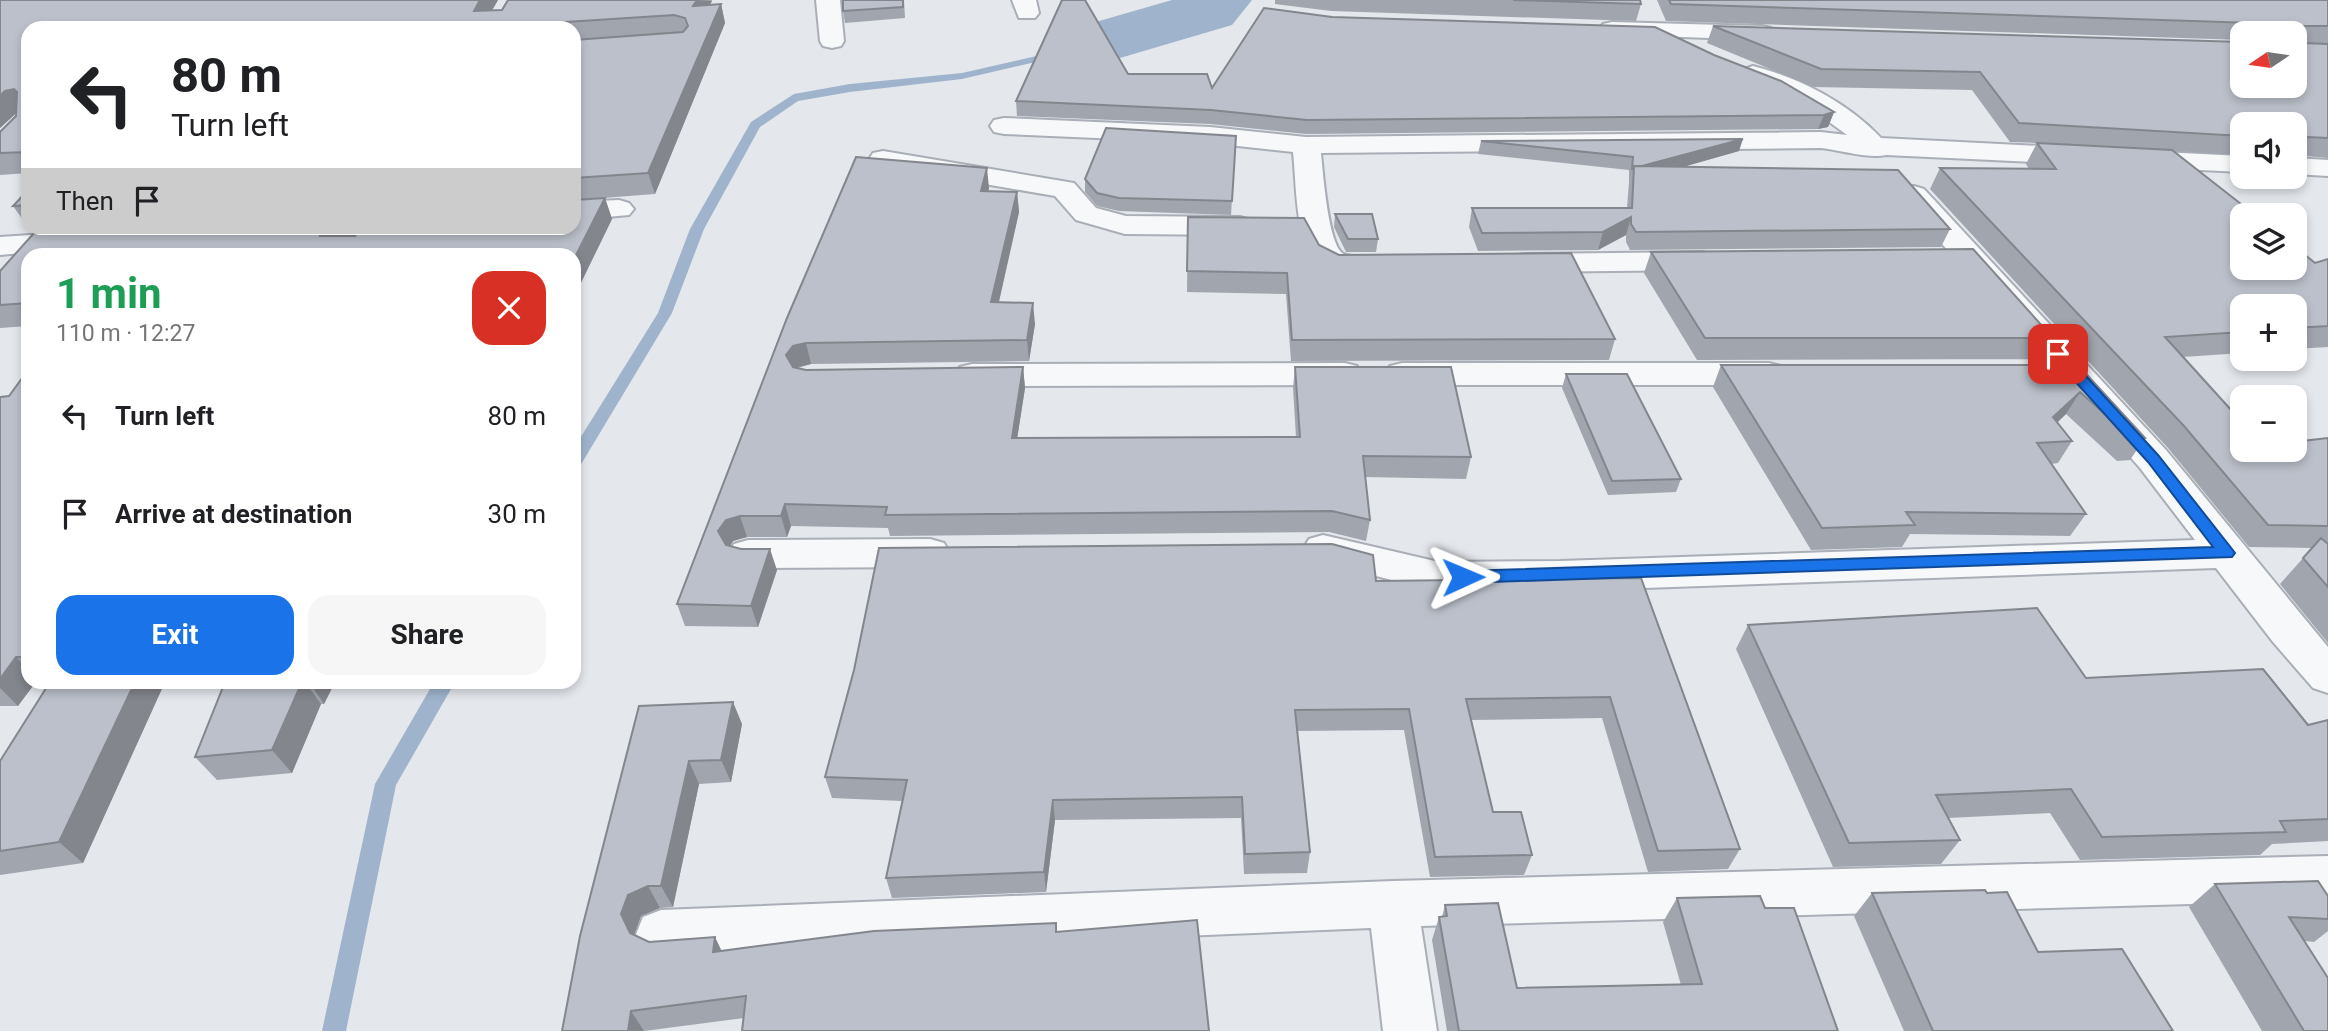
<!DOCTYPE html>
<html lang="en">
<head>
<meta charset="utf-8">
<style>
	:root { --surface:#fff; --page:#f6f6f6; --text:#202124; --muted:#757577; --accent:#1a73e8 }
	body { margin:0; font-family:Roboto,sans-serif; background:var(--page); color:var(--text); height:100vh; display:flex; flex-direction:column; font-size:26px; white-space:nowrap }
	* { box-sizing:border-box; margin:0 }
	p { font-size:23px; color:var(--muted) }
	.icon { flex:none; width:38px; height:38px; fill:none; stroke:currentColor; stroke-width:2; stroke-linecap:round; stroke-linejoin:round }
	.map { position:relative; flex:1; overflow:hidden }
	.panel { position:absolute; left:21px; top:248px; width:560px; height:441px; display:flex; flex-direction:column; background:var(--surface); border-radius:21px; box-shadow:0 4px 10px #0003 }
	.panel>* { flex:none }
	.guide { position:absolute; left:21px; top:21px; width:560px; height:214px; border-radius:21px; box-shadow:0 4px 10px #0003; background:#fff; color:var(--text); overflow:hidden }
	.needle { width:46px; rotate:257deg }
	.buttons { position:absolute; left:2230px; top:21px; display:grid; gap:14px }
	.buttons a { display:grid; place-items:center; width:77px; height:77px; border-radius:14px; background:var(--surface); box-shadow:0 4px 10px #0003; font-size:35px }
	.pin { position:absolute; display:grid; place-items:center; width:60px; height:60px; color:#fff; margin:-30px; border-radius:14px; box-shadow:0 4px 10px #0006 }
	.me { position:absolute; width:77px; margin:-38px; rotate:89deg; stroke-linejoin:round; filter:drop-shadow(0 0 5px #0008) }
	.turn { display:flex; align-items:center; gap:24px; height:147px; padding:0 35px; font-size:32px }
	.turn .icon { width:91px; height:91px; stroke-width:2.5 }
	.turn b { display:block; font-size:49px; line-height:60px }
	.then { display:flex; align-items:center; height:66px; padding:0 35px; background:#0003; gap:14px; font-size:26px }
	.round { display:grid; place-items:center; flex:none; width:74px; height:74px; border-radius:21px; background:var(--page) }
	.overview { display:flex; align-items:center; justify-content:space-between; height:119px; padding:0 35px }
	h1 { font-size:42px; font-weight:700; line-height:52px; color:#1e9e55 }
	.cta { display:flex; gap:14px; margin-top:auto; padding:14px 35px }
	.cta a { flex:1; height:80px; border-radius:21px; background:var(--accent); color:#fff; font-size:28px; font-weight:700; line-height:80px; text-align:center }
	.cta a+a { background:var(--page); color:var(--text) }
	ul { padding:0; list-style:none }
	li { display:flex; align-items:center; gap:21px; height:98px; padding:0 35px }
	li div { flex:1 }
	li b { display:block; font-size:26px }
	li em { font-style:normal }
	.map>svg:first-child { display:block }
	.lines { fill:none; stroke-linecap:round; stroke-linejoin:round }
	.stream { fill:#9fb4cc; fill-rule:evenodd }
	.river { fill:#9fb4cc; fill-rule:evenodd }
	.minor-casing { stroke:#a9aeb7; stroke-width:4 }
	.minor { fill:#f7f8fa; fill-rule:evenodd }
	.wall { fill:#a1a5ae }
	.shaded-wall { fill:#83868d }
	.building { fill:#bbc0ca; stroke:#83868d; stroke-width:2 }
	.route { fill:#1a73e8; stroke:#114b97; stroke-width:2 }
</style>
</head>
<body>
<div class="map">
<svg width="2328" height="1031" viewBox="0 0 2328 1031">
	<rect width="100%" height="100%" fill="#e4e7ec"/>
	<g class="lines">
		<!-- stream -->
		<path class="stream" d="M1058,51L1064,54L1062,56L962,79L850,92L798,101L760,127L704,229L672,313L580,466L574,468V448L658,313L690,229L751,122L794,94L850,84L962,73Z
			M434,682H455L396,785L346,1031H322L375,784Z"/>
		<!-- river -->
		<path class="river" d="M1172,0H1252L1232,25L1086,68L1061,62L1051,47L1061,32Z"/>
		<defs>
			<path id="minor" d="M816,0H840L844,41L841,46L832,48L823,46L820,41Z
				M1012,0H1036L1039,13L1035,18H1019Z
				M1612,22L1762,26L1771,28L1774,33L1771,38L1762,40L1603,34L1600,29L1603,24Z
				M1753,66C1800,78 1848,103 1881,138L2242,156V172L1886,155C1869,159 1839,150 1821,148L1321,153C1323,171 1328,247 1344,254C1353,258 1367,255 1377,257L1382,264L1377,271C1291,292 1299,211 1293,152L1210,143L1004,134L994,132L990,126L994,120L1004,118L1210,127L1306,137L1821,132L1847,135L1810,108L1744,79L1740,74L1744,69Z
				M883,151L1074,183L1096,208L1126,216L1240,217L1251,220L1255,226L1251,232L1240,235L1125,234L1076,220L1055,196L873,165L869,159L873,153Z
				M2294,158L2328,160V176L2294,174Z
				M1914,186L1924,189L2166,450L2328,647V693L2313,688L2273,642L2216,568L1560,591L1439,592L1309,559L1303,549L1309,539L1323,535L1439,562L1560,561L2195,540L2140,468L1904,201L1899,195L1904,189Z
				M619,200L629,203L634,209L629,215L574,220V202Z
				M75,232L86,235L90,241L86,247L0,255V237Z
				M1702,252L1713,254L1717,261L1713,268L1702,270L1524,272L1513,270L1508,263L1513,256L1524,254Z
				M1345,363L1357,366L1362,374L1357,382L1345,385L972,386L960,383L955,375L960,367L972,364Z
				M1402,363H1769L1781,366L1786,374L1781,382L1769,385H1402L1390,382L1385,374L1390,366Z
				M930,539L944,543L950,553L944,563L930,567L748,568L734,564L728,554L734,544L748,540Z
				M2328,856V900L1421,926L1437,1031H1383L1371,928L661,958L643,951L636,934L643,917L661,910L1393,881Z"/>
		</defs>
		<!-- minor casing -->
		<use href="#minor" class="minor-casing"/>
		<!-- minor -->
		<use href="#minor" class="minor"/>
	</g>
	<!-- wall -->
	<path class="wall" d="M0,0H498L492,10H502L508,0H712L710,5L721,4L725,23L655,194L577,200L605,198L612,219L574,297V256H28V326L0,328V271L34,233L119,228H349L343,236H355L360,228H574V28H28V173L0,175V132L16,116V114L0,128Z
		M843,0H904L905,18L845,23L843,11Z
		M1275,0H1640L1641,4L1636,21L1331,11L1275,4Z
		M1657,0H2328V158L2294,155V124H2242V155L2174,151L2315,263L2328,259V347L2294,349V306H2242V353L2183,357L2242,450L2328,438V643L2280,584L2312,548L2249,547L2168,448L1930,189L1940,168L2029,169L2026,164L2037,143H2039L2010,142L1972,90L1814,87L1707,43L1713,26L2242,86L2294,33H2242V40L1666,21Z
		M1128,74L1212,88L1834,112L1828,127L1818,129L1306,134L1210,124L1017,116L1016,101Z
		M1236,136L1231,215L1119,211L1097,206L1085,192V179Z
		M1481,141L1739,151L1683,167L1950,229L1941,247L1630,250L1626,242V235L1598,250L1478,251L1469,227L1472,208H1627L1629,182V170L1478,154Z
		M989,188L988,191L1017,192L1019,212L999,302L1035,324L1029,361L811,364L798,368L806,370L1023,367L1025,388L1017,438L1296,437L1293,388L1295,367L1471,457L1466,479L1365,477L1370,520L1366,541L1329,532L890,536L888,528L791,526L787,537H747L733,541L730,546L777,570L758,627L685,626L677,604L787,318Z
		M28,190V227L13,206Z
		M1335,214L1378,239L1376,252H1346L1334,227Z
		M1188,217L1319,245L1339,255L1615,339L1609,360L1291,361L1286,294L1187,292Z
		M69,228H110L71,230Z
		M1651,252L2053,338L2040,359L1697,360L1644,273Z
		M1721,365H2078L2145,438L2130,460L2117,461L2066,414L2057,423L2072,441L2058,463L2051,464L2086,514L2070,536L1910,534L1902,547L1811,550L1713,387Z
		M28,370V682L18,706H0V397L9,396Z
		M1566,374L1681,479L1676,492L1608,495L1562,388Z
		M1641,578L1740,849L1728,869L1648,872L1602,718L1471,720L1493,812L1532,855L1524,875L1430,877L1404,730L1297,731L1310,852L1307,873L1244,874L1241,818L1055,820L1046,892L892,898L886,878L902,801L832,798L825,777L1376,581Z
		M1748,625L2086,678L2308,725L2328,720V841L2272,844L2260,855L2080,860L2050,813L1948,818L1960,840L1941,864L1833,867L1736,649Z
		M50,682H165L83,863L0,875V761Z
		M225,682H335L324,704H321L292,773L217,780L195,757Z
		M639,706L742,724L731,782L699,784L673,907L660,908L641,916L634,935L649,942L722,951L1056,923L1057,932L744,1018L644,1031H562Z
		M2215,884L2328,896V931L2314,942L2305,941L2328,1031H2262L2189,907Z
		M1872,893H1987L2038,952L2173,1031H1904L1854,916Z
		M1677,898L1765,908L1838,1031H1447L1432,940L1439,917H1442L1445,905L1517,988L1681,985L1663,922Z"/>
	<!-- shaded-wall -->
	<path class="shaded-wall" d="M480,0H498L482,28L474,11Z
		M697,0L712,1L698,25L693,6Z
		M721,4L725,23L655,194L648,173Z
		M14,89L27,109L18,111L0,128V96L5,91Z
		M1834,112L1828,127L1818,129L1824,115Z
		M2307,137L2294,155L2304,139Z
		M1743,139L1739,151L1633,181V169Z
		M987,168L989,188L983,211L981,191Z
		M1017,192L1019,212L994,323L991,302Z
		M605,198L612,219L574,297V259Z
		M1631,217L1626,235L1598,250L1603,232Z
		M323,228H349L331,255L320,236L319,233Z
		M1033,303L1035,324L1029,361L1027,340Z
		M806,343L811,364L798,367L792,377L786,355L793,346Z
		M1023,367L1025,388L1014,459L1012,438Z
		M2080,392L2066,414L2039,439L2053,417Z
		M785,504L791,526L787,537L781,516Z
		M740,516L747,537L733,541L726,553L718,531L726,520Z
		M770,549L777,570L758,627L751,606Z
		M16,657L28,669V682H36L18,706L0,688V679Z
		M135,682H165L83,863L59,842Z
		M302,682H305L321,704L292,773L272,750Z
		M309,682H335L324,704Z
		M733,702L742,724L731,782L721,760Z
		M689,761L699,784L673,907L661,886Z
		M1053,800L1055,820L1046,892L1044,872Z
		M648,886L660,908L641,916L634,935L630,933L621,914L628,895Z
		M715,937L725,958L713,952Z
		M631,1011L644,1031H628Z"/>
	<!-- building -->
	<path class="building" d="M0,0H480L474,11L502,10L508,0H697L693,6L721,4L648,173L574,178V40L683,32L688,26L685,18L674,15L566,22L565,28H28V152L0,153V132L16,116L17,92L14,89L5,91L0,96Z
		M843,0H903V7L843,11Z
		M1062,0H1085L1128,74H1207L1212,88L1264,8L1332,17L1655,27L1714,55L1781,81L1834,112L1824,115L1307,120L1211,110L1016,101Z
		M1513,0H1640L1641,4Z
		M1669,0H2328V26H2303V43L2328,44V138L2307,137L2304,139H2294V124H2242V136L2019,123L1980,72L1821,69L1713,26L2242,42V86H2294V33H2255V26L2253,23L1671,4Z
		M1106,128L1236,136L1232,201L1119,198L1097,193L1085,179Z
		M1743,139L1642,166H1634L1633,169H1632L1633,157L1481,141Z
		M2037,143L2172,150L2255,215H2242V268H2294V246L2315,263L2328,259V326L2294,328V306H2242V332L2165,337L2242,422V450H2294V442L2328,438V526L2268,525L2184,426L1940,168L2056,169Z
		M856,157L987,168L981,191L1017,192L991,302L1033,303L1027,340L806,343L793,346L786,355L793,367L806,370L1023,367L1012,438L1300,437L1295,367H1451L1471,457L1363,456L1370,520L1332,511L885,515L887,507L785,504L781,516H740L726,520L718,531L726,545L741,549H770L751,606L677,604L787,318Z
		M1634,166L1898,170L1950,229L1636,232L1631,224V217L1603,232L1482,233L1472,208H1632Z
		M28,190V205L13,206Z
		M605,198L574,259V256H28V303L0,305V271L34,233L119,228H323L319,233L320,236H355L360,228H574V200Z
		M1335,214H1372L1378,239H1348Z
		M1188,217L1304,218L1319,245L1339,255L1571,253L1615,339L1292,340L1287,273L1187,271Z
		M1973,249L2053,338H1705L1651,252Z
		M1721,365H2078L2145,438L2133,439L2080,392L2053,417L2072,441L2037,443L2086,514L1906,512L1915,525L1822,528Z
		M28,370V657H16L0,679V397L9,396Z
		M1566,374H1627L1681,479L1612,481Z
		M2321,538L2328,544V587L2303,558Z
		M1332,544L1373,555L1376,581L1641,578L1740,849L1658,851L1610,697L1466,699L1493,812H1521L1532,855L1435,857L1409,709L1295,710L1310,852L1245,854L1242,797L1053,800L1044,872L886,878L907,780L825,777L854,670L879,548Z
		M2037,608L2086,678L2263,669L2308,725L2328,720V819L2280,821L2286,832L2102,837L2071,789L1936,795L1960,840L1849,843L1748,625Z
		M50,682H135L59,842L0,851V761Z
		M225,682H302L272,750L195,757Z
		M733,702L721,760L689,761L661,886H648L628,895L621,914L630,933L649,942L715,937L713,952L874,931L1056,923V932L1197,920L1209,1031H742L746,996L631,1011L628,1031H562L580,936L639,706Z
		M2318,881L2328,896V919L2289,917L2328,978V1031H2304L2215,884Z
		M1985,890L1987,893L2007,892L2038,952L2122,949L2173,1031H1933L1872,893Z
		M1760,896L1765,908H1794L1838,1031H1459L1439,917L1447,916L1445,905L1498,903L1517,988L1702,984L1677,898Z"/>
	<!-- route -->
	<path class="route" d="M2058,350L2063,351L2158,455L2232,549L2235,553L2232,557L1463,583L1454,577L1463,571L2213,547L2148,462L2053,357L2051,354Z"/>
</svg>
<div class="buttons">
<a><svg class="needle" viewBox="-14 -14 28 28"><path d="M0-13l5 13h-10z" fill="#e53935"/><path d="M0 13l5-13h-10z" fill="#757577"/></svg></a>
<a><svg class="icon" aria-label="sound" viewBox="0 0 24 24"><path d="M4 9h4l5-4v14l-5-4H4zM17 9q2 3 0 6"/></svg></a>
<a><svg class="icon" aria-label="layers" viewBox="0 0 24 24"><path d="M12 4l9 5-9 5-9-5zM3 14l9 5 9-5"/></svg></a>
<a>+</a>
<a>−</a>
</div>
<div class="pin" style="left:2058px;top:354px;background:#d93025"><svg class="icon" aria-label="arrive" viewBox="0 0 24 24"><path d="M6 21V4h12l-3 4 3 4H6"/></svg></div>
<svg class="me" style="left:1463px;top:577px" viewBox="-20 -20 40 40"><path d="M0-17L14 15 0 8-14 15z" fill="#1a73e8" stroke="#fff" stroke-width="4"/></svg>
<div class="guide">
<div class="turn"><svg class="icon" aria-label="left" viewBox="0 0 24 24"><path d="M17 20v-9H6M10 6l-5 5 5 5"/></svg><div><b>80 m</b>Turn left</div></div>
<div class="then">Then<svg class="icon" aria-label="arrive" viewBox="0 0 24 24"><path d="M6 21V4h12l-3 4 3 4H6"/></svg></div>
</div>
<section class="panel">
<div class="overview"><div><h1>1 min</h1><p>110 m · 12:27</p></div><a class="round" style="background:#d93025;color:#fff"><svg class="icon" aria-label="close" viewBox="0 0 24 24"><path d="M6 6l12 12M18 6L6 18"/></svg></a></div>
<ul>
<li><svg class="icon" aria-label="left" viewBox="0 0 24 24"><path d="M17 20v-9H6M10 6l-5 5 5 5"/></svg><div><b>Turn left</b></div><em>80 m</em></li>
<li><svg class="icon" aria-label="arrive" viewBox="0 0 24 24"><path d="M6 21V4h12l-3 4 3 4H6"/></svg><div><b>Arrive at destination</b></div><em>30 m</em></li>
</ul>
<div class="cta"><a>Exit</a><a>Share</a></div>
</section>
</div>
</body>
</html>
